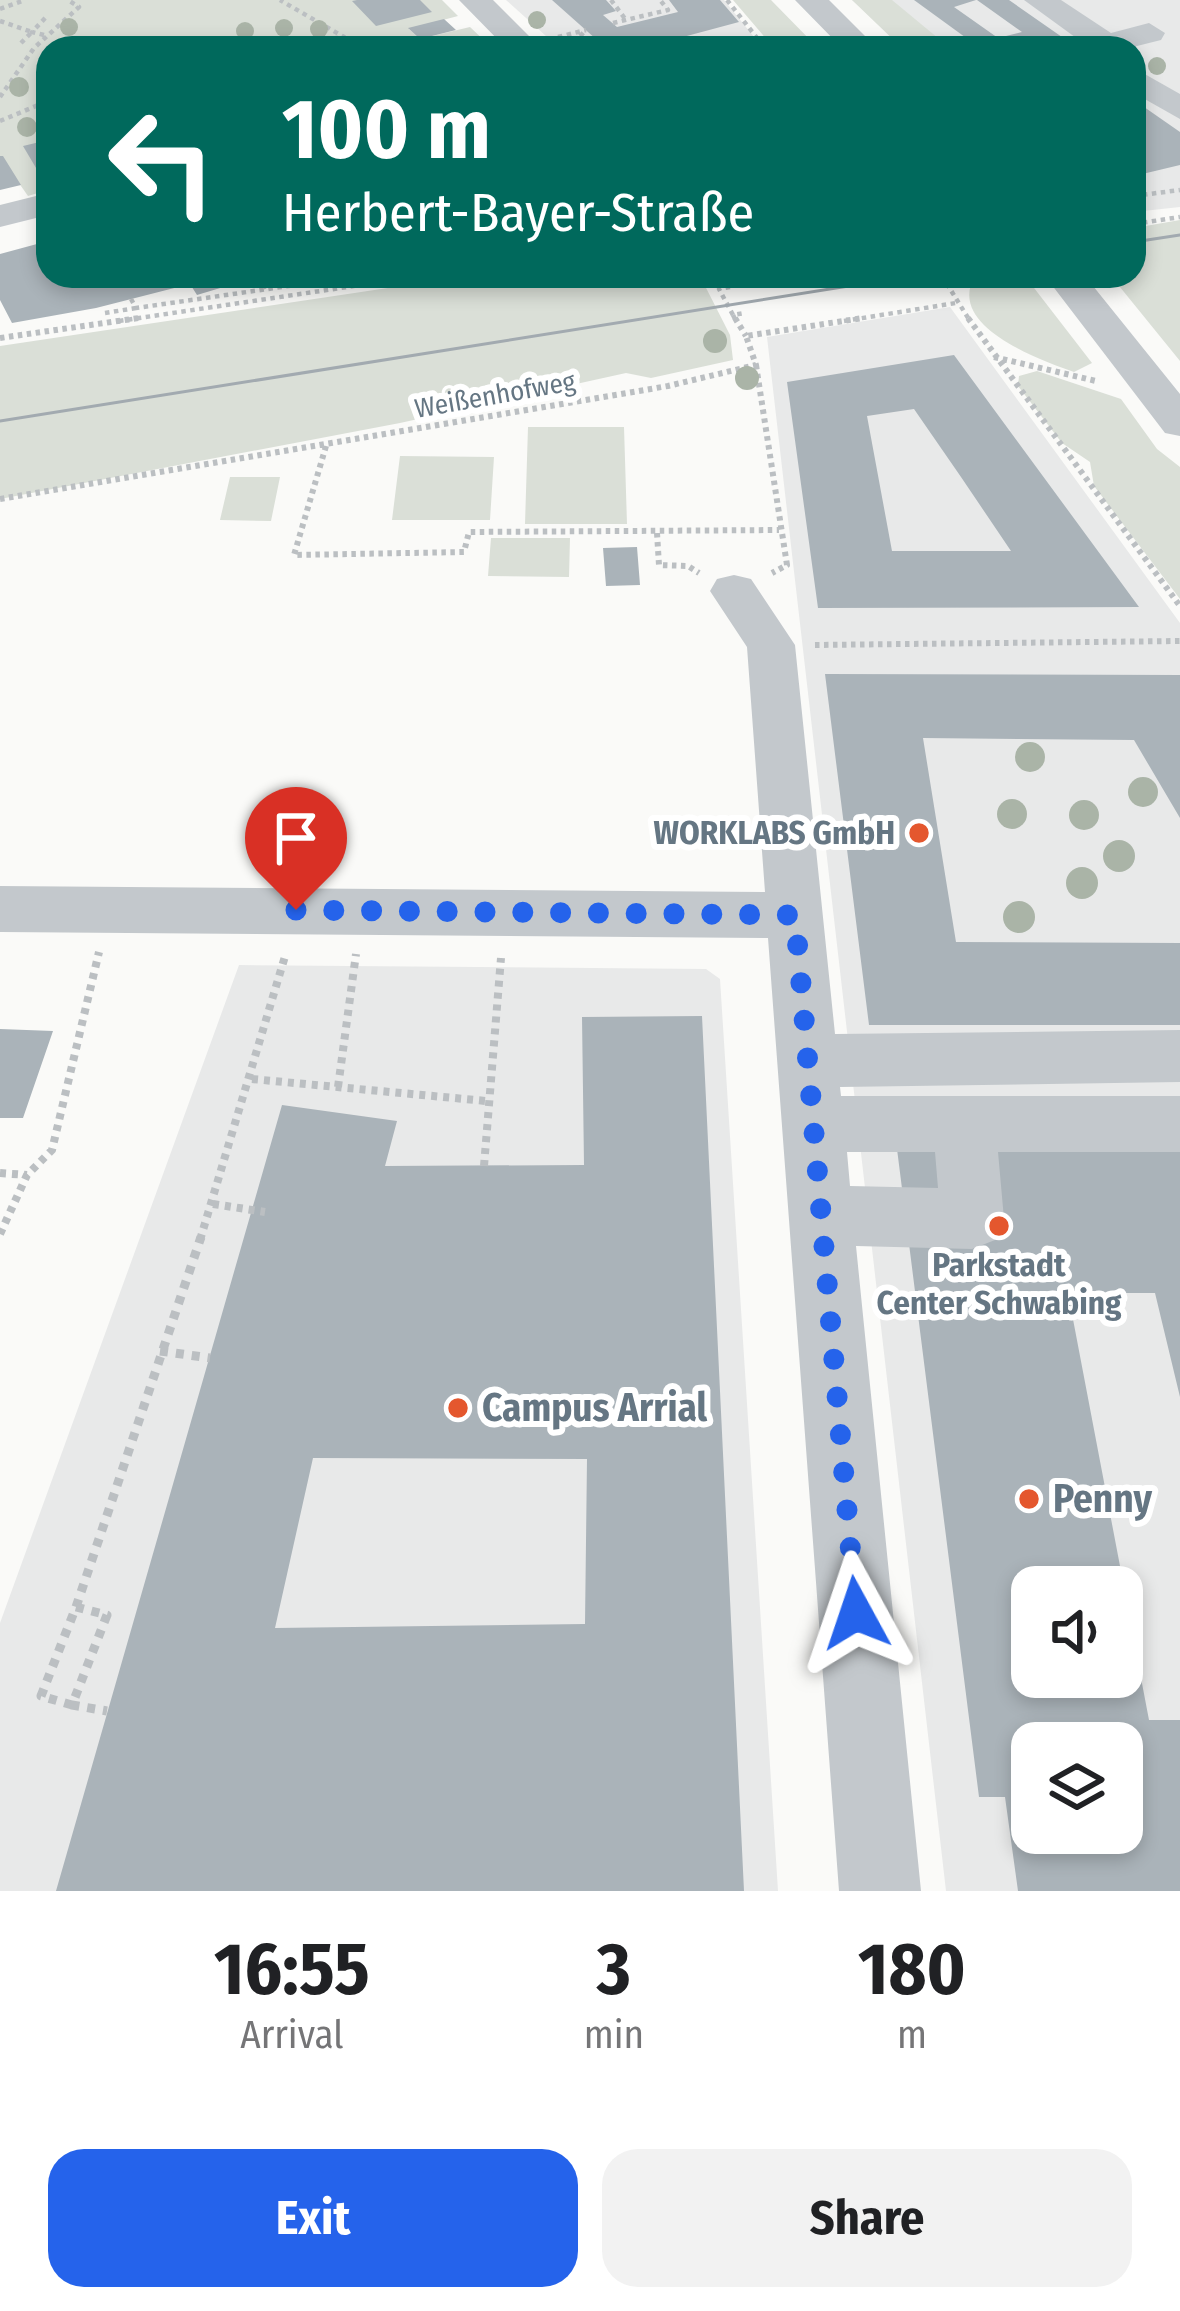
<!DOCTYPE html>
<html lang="en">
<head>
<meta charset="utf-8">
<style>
	:root { --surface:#fff; --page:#f2f2f2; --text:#202124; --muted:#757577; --accent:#2563eb }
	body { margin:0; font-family:"Fira Sans Condensed",sans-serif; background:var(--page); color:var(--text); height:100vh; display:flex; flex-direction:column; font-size:45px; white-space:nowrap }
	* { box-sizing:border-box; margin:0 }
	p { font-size:39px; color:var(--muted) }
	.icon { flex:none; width:66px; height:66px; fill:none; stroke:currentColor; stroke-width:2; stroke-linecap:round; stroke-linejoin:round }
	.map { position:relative; height:1891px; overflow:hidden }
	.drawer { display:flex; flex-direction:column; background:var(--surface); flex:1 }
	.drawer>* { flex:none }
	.banner { position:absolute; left:36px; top:36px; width:1110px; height:252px; border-radius:36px; box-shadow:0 6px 18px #0003; background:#00695c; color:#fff; overflow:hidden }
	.buttons { position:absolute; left:1011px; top:1566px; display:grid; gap:24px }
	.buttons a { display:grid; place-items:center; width:132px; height:132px; border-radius:24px; background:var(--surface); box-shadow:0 6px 18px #0003; font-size:60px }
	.pin { position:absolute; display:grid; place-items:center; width:102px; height:102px; color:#fff; margin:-123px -51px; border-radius:50% 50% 50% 0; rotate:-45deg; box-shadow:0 0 12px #0007 }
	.pin .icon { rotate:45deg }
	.me { position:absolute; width:132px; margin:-66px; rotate:355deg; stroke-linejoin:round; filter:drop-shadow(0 0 9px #0008) }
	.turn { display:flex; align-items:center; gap:42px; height:252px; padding:0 48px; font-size:54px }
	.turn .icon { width:156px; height:156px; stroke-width:2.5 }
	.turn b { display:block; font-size:84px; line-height:102px }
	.eta { display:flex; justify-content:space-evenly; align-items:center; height:204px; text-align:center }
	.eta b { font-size:72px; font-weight:700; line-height:84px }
	.button { display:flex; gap:24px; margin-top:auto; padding:24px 48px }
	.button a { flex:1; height:138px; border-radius:36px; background:var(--accent); color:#fff; font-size:48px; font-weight:700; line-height:138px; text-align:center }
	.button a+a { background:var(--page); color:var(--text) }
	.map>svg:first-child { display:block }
	.built { fill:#e8e9e9; fill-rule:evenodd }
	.green { fill:#dadfd7 }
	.building { fill:#aab3b9; fill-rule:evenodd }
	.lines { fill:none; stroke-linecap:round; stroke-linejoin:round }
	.path-far3 { stroke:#bbbfc2; stroke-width:4.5; stroke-dasharray:4.5 4.5; stroke-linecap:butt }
	.path-far2 { stroke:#bbbfc2; stroke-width:6; stroke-dasharray:4.5 4.5; stroke-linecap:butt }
	.path-far1 { stroke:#bbbfc2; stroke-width:8; stroke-dasharray:6 6; stroke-linecap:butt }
	.path { stroke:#bbbfc2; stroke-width:9; stroke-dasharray:8 8; stroke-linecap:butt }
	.minor { fill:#c3c8cc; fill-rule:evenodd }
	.tram { stroke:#a2aab0; stroke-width:3 }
	.tree { fill:#aab4a7 }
	.route { stroke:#2563eb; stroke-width:21; stroke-dasharray:0 37.8 }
	.poi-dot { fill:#e4572e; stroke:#fff; stroke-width:4.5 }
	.labels { text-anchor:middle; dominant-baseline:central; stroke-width:12; stroke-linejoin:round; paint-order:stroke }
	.far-street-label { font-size:27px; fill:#657683; stroke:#fff }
	.poi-label { font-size:33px; font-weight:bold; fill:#657683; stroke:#fff; text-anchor:end }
	.near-poi-label { font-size:39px; font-weight:bold; fill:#657683; stroke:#fff; text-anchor:start }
</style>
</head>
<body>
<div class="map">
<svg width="1180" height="1891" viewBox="0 0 1180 1891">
	<rect width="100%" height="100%" fill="#fafaf8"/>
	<!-- built -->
	<path class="built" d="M506,0H724L763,48H552L546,36Z
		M852,0H1180V207L1134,212V48H906Z
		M950,307L1180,623V1891H946L767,337ZM1032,1587H1122V1677H1032ZM1032,1743H1122V1833H1032Z
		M239,965L706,969L720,979L778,1891H0V1623Z"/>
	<!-- green -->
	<path class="green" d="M0,0H442L458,16L409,29L420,39L470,27L492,48H365L355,38L342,41L349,48H48V190L28,196L0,156Z
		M733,0H771L818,48H774Z
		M852,0H892L950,48H902Z
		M1180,220V361L1111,276H1134V228Z
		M468,276H700L730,335L733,360L651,378L626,373L400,423L0,499V346Z
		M975,276H1019L1031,284L1092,363L1074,372C1040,360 945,326 975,276Z
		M1037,371L1121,399L1157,449L1180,467V599L1094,486L1090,462L1062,443L1018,386L1019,376Z
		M528,427H624L627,524H525Z
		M400,456L494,457L490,520H392Z
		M230,477H280L271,521L220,520Z
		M491,538H570L569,577L488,576Z"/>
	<!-- building -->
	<path class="building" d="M357,0H420L432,12L376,26L352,1Z
		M552,0H606L616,11L603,15L617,27L678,12L669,0H720L739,22L642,48H606Z
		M914,0H976L954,7L998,38L1022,32L977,0H1009L1072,44L980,48Z
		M444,19L456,30L420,39L408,28Z
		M1134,100L1180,132V165L1134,176V128L1138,127Z
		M48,140V176L42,178L23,146Z
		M0,156H3L21,185L0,190Z
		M48,241V276L257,277L197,295L190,284L96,308L12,323L0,300V254Z
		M954,355L1139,607L818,608L787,382ZM914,409L961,477L1011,551H892L867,416Z
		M637,547L640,585L606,586L603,548Z
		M825,674L1180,675V818L1134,740L923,738L956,942L1180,943V1025H869Z
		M702,1016L744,1891H56L282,1105L397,1121L385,1166L584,1165L582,1017ZM313,1458L587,1459L585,1624L275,1628Z
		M0,1029L53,1031L23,1118H0Z
		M897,1149L1180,1150V1397L1155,1293H1068L1124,1587H1032V1677H1122L1124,1589L1149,1720H1180V1891H1018L1005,1797H979ZM1032,1743H1122V1833H1032Z"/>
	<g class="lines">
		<!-- path-far3 -->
		<path class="path-far3" d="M611,0L626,20
			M727,0L765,48
			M0,9L25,0
			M0,21L32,32L21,43
			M613,23L668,10L660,0
			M580,33L597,48
			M44,35L32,32L48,15
			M344,37L354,48
			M558,37L586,30
			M262,48L344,37L280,0
			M0,97L34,48L79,7L68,0
			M0,121L48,101
			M1134,196L1180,190
			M1134,224L1180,217
			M693,276L714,282
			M942,276L970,321
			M259,277L267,289
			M730,287L719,289L733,315L744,313
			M131,299L136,308L358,276
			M105,313L136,308
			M733,315L736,321
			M119,321L421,276
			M844,321L956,303"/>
		<!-- path-far2 -->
		<path class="path-far2" d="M735,318L746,336
			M968,318L1180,606
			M0,338L139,318
			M994,357L1096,381
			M756,365L787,565L772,573
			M326,446L294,555L464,552L469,532L779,530
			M0,499L668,386L756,365L746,336L863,318
			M657,533L659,565L688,566L699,573
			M815,645L1180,641"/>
		<!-- path-far1 -->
		<path class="path-far1" d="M252,1079L486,1101
			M338,1087L356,954
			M484,1166L501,958
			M0,1173L27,1175
			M213,1204L265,1212
			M0,1234L27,1175L52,1150L99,952
			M200,1240L286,953"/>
		<!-- path -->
		<path class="path" d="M160,1351L210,1358
			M76,1607L107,1615L72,1705L107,1711
			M72,1705L41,1696L76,1607L201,1237"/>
		<!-- minor -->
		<path class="minor" d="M459,0H493L541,48H506Z
			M795,0H829L877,48H842Z
			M1024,0H1061L1111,33L1149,23L1165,33L1161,40L1129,48H1090Z
			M1134,68L1180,94V119L1134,93Z
			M48,193V215L0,227V205Z
			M1045,276H1085L1180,394V436L1165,433Z
			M734,575L751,579L795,645L835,1034L1180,1030V1082L840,1087L841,1096H1180V1152H998L1004,1219L995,1240L972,1249L856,1246L921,1891H839L768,938L0,932V886L765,892L747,647L710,591L717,579ZM847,1152H935L938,1188L850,1186Z"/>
		<!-- tram -->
		<path class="tram" d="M1134,242L1180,235
			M0,421L912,276"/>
	</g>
	<!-- trees -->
	<g class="tree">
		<circle cx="537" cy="20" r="9"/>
		<circle cx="69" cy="27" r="9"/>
		<circle cx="284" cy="28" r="9"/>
		<circle cx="319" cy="29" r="9"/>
		<circle cx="245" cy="31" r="9"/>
		<circle cx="1157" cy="66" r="9"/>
		<circle cx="19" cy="87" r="10"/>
		<circle cx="27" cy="127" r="10"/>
		<circle cx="715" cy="341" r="12"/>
		<circle cx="747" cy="378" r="12"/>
		<circle cx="1030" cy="757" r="15"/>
		<circle cx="1143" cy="792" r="15"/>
		<circle cx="1012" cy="814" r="15"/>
		<circle cx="1084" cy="815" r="15"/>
		<circle cx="1119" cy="856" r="16"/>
		<circle cx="1082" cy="883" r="16"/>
		<circle cx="1019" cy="917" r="16"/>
	</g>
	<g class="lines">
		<!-- route -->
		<path class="route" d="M296,910L795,915L856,1613"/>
	</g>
	<!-- markers -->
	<g class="poi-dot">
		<circle cx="919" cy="833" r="12"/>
		<circle cx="999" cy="1226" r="12"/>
		<circle cx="458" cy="1408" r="12"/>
		<circle cx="1029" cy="1499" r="12"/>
	</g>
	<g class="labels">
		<!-- far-street labels -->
		<g class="far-street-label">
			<text transform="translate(495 395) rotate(-10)">Weißenhofweg</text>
		</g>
		<!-- poi labels -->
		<g class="poi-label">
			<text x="895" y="833">WORKLABS GmbH</text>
			<text x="999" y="1265" text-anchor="middle">Parkstadt<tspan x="999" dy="38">Center Schwabing</tspan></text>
		</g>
		<!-- near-poi labels -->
		<g class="near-poi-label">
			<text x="482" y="1408">Campus Arrial</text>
			<text x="1053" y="1499">Penny</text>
		</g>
	</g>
</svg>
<div class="buttons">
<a><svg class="icon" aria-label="sound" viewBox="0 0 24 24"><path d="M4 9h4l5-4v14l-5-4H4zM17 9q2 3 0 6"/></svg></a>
<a><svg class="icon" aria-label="layers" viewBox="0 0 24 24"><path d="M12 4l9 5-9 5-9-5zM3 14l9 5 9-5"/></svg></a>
</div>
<div class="pin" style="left:296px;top:910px;background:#d93025"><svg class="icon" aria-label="arrive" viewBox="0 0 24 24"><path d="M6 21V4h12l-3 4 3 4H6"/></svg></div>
<svg class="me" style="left:856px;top:1613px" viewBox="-20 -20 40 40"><path d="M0-17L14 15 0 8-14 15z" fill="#2563eb" stroke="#fff" stroke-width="4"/></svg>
<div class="banner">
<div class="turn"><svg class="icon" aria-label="left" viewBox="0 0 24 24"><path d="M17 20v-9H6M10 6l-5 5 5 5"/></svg><div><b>100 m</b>Herbert-Bayer-Straße</div></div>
</div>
</div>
<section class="drawer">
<div class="eta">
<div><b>16:55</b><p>Arrival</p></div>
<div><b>3</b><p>min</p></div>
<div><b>180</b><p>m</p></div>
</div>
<div class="button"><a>Exit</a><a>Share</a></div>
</section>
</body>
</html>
